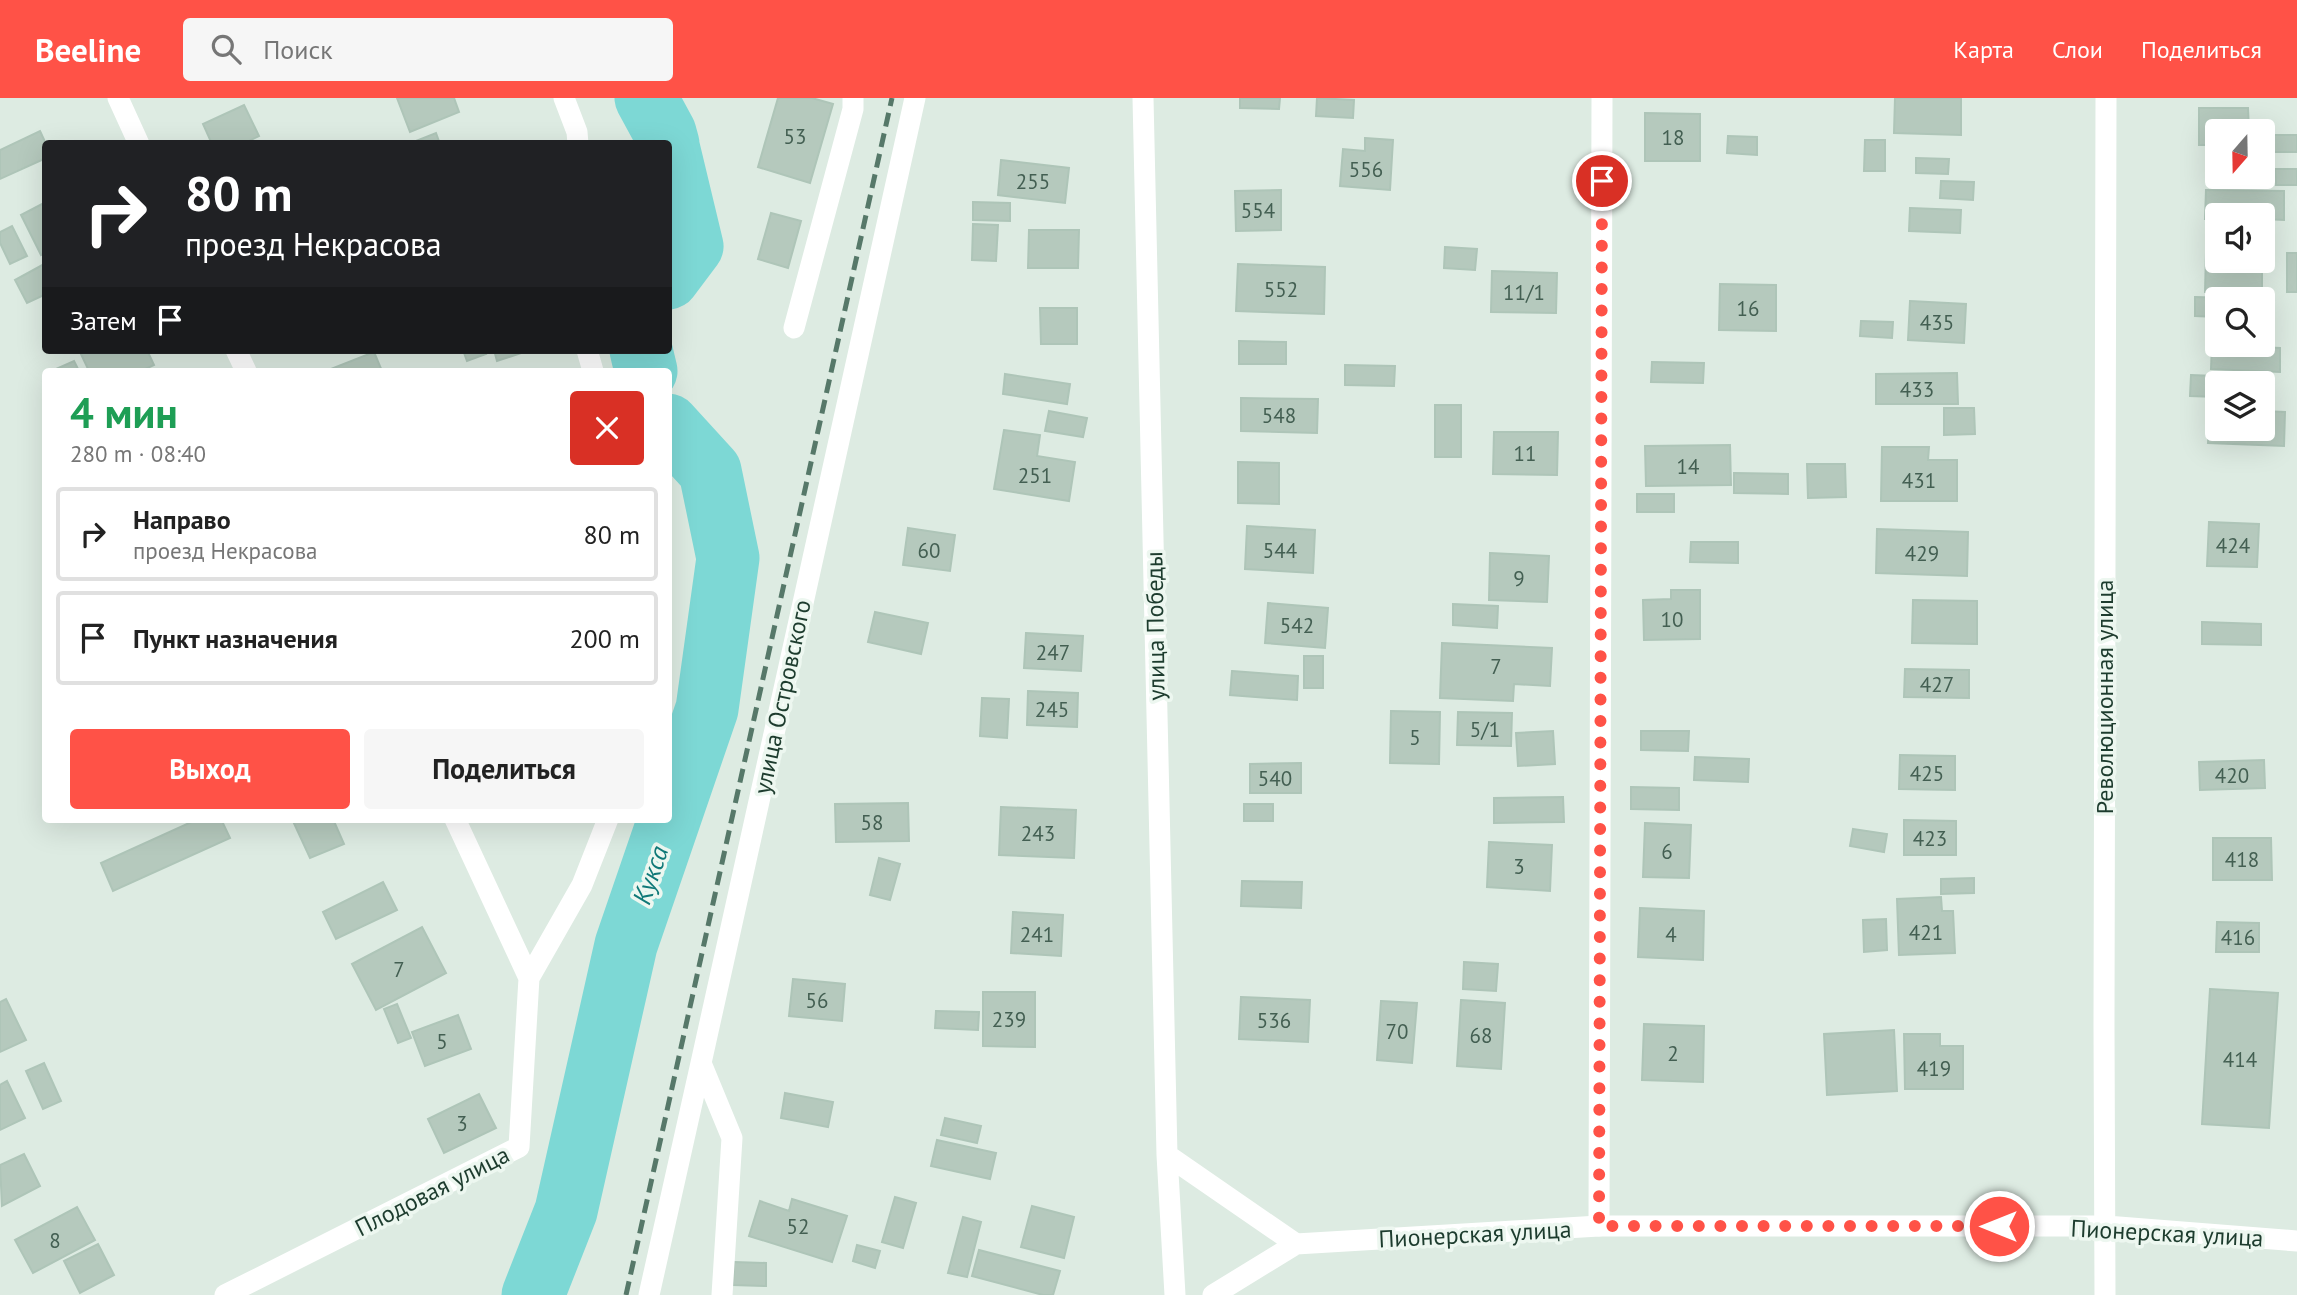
<!DOCTYPE html>
<html lang="ru">
<head>
<meta charset="utf-8">
<style>
	:root { --surface:#fff; --page:#f6f6f6; --text:#222; --muted:#767676; --line:#e0e0e0; --accent:#ff5247 }
	body { margin:0; font-family:"PT Sans",sans-serif; background:var(--page); color:var(--text); height:100vh; display:flex; flex-direction:column; font-size:26px; white-space:nowrap }
	* { box-sizing:border-box; margin:0 }
	p { font-size:23px; color:var(--muted) }
	.icon { flex:none; width:38px; height:38px; fill:none; stroke:currentColor; stroke-width:2; stroke-linecap:round; stroke-linejoin:round }
	.map { position:relative; flex:1; overflow:hidden }
	.side { position:absolute; left:42px; top:270px; width:630px; height:455px; display:flex; flex-direction:column; background:var(--surface); border-radius:7px; box-shadow:0 7px 28px #0002 }
	.side>* { flex:none }
	.top-card { position:absolute; left:42px; top:42px; width:630px; height:214px; border-radius:7px; box-shadow:0 7px 28px #0002; background:#202124; color:#fff; overflow:hidden }
	.needle { width:46px; rotate:200deg }
	.buttons { position:absolute; left:2205px; top:21px; display:grid; gap:14px }
	.buttons a { display:grid; place-items:center; width:70px; height:70px; border-radius:7px; background:var(--surface); box-shadow:0 7px 28px #0002; font-size:35px }
	.pin { position:absolute; display:grid; place-items:center; width:60px; height:60px; color:#fff; margin:-30px; border:4px solid #fff; border-radius:50%; box-shadow:0 2px 7px #0007 }
	.me { position:absolute; width:77px; margin:-38px; rotate:270deg; stroke-linejoin:round; filter:drop-shadow(0 0 5px #0008) }
	.turn { display:flex; align-items:center; gap:24px; height:147px; padding:0 28px; font-size:32px }
	.turn .icon { width:91px; height:91px; stroke-width:2.5 }
	.turn b { display:block; font-size:49px; line-height:60px }
	.then { display:flex; align-items:center; height:66px; padding:0 28px; background:#0003; gap:14px; font-size:26px }
	.round { display:grid; place-items:center; flex:none; width:74px; height:74px; border-radius:7px; background:var(--page) }
	.headline { display:flex; align-items:center; justify-content:space-between; height:119px; padding:0 28px }
	h1 { font-size:42px; font-weight:800; line-height:52px; color:#1e9e55 }
	.button { display:flex; gap:14px; margin-top:auto; padding:14px 28px }
	.button a { flex:1; height:80px; border-radius:7px; background:var(--accent); color:#fff; font-size:28px; font-weight:800; line-height:80px; text-align:center }
	.button a+a { background:var(--page); color:var(--text) }
	ul { padding:0; list-style:none }
	li { display:flex; align-items:center; gap:21px; height:94px; margin:0 14px 10px; padding:0 14px; border:4px solid var(--line); border-radius:7px }
	li div { flex:1 }
	li b { display:block; font-size:26px }
	li em { font-style:normal }
	header { display:flex; align-items:center; gap:42px; box-sizing:border-box; height:98px; padding:0 35px; background:var(--accent); color:#fff }
	header strong { font-size:33px }
	nav { display:flex; gap:38px; margin-inline-start:auto; font-size:24px }
	.search { width:490px; height:63px; background:var(--page); display:flex; align-items:center; gap:18px; box-sizing:border-box; padding:0 24px; border-radius:7px; color:var(--muted); font-size:26px }
	.map>svg:first-child { display:block }
	.lines { fill:none; stroke-linecap:round; stroke-linejoin:round }
	.river { stroke:#7dd8d5; stroke-width:63 }
	.building { fill:#b5c9bd; stroke:#aec5b8; stroke-width:2 }
	.minor { stroke:#fff; stroke-width:21 }
	.tertiary { stroke:#fff; stroke-width:21 }
	.rail { stroke:#567869; stroke-width:5; stroke-dasharray:14 7; stroke-linecap:butt }
	.route { stroke:#ff5247; stroke-width:12; stroke-dasharray:0 21.6 }
	.labels { text-anchor:middle; dominant-baseline:central; stroke-width:7; stroke-linejoin:round; paint-order:stroke }
	.number-label { font-size:21px; fill:#435f52 }
	.street-label { font-size:24px; fill:#1d3c2e; stroke:#edf7f0 }
	.water-label { font-size:26px; font-style:italic; fill:#107978; stroke:#edf7f0 }
</style>
</head>
<body>
<header>
<strong>Beeline</strong>
<div class="search"><svg class="icon" aria-label="search" viewBox="0 0 24 24"><circle cx="10" cy="10" r="6"/><path d="M15 15l6 6"/></svg>Поиск</div>
<nav><a>Карта</a><a>Слои</a><a>Поделиться</a></nav>
</header>
<div class="map">
<svg width="2297" height="1197" viewBox="0 0 2297 1197">
	<rect width="100%" height="100%" fill="#ddebe2"/>
	<g class="lines">
		<!-- river -->
		<path class="river" d="M646,0L665,35L668,46
			M668,48L692,148L668,180
			M641,252L646,273
			M533,1197L566,1113L626,847L707,611L728,460L710,373L668,327"/>
	</g>
	<!-- building -->
	<path class="building" d="M397,0H454L459,14L410,34Z
		M778,0H812L833,6L810,85L758,69Z
		M1240,0H1280L1279,11L1240,10Z
		M1317,0L1354,2L1353,20L1316,18Z
		M1895,0H1961V37L1894,35Z
		M244,7L259,38L243,46H212L203,26Z
		M2199,10H2248L2249,33H2217V47H2199Z
		M1645,15L1700,16V63H1645Z
		M40,33L46,46V60L0,81V52Z
		M436,35L440,46H411V45Z
		M2263,37H2297V54H2263Z
		M1728,38L1757,39V57L1727,55Z
		M1365,40L1393,42L1390,92L1340,88L1343,51L1365,53Z
		M1865,42H1885V73H1864Z
		M1916,60L1949,61L1948,76L1916,75Z
		M1001,62L1069,70L1065,105L998,97Z
		M2275,71H2297V87H2276Z
		M1941,83L1974,84L1973,102L1940,100Z
		M1281,92V132L1236,133L1235,93Z
		M2206,92L2284,93V122L2263,121V117H2217V121H2205Z
		M46,104V154L41,157L21,117Z
		M973,104L1010,105V123L973,122Z
		M1910,110L1961,112L1960,135L1909,133Z
		M771,115L801,123L788,170L758,161Z
		M973,126L998,127L996,163L972,162Z
		M12,128L27,158L10,166L0,145V134Z
		M1029,132H1079L1078,170H1028Z
		M1445,149L1477,151L1475,172L1444,170Z
		M2206,155H2217V163H2262V194H2205Z
		M2287,155H2297V194H2287Z
		M46,165V196L27,205L15,182Z
		M1238,166L1325,169L1324,216L1236,213Z
		M1492,173L1557,175L1556,215L1491,214Z
		M1720,186L1776,187V233L1719,232Z
		M2195,199L2232,200V201H2217V219L2195,218Z
		M1910,203L1966,206L1964,245L1908,242Z
		M1040,210H1077V246H1041Z
		M1861,223L1893,224L1892,240L1860,238Z
		M1239,243L1286,244V266H1239Z
		M2212,247L2280,250V274L2211,271Z
		M85,252H147L154,267L141,273H89L80,254Z
		M463,252H484L486,256L467,263Z
		M494,252H530L497,263Z
		M374,254L382,273H326Z
		M74,263L79,273H57L56,271Z
		M1652,264L1704,265L1703,285L1651,284Z
		M1345,267L1395,268L1394,288L1345,287Z
		M1957,275L1958,306H1876V276Z
		M1005,276L1070,286L1067,306L1003,296Z
		M2191,277L2238,279V285H2217V299L2190,298Z
		M1241,300L1318,301L1317,335L1241,333Z
		M1435,307H1461V359H1435Z
		M1944,310H1974L1975,336L1944,337Z
		M2210,311H2217V331H2263V313L2285,314L2284,348L2208,345Z
		M1049,313L1087,320L1083,339L1045,333Z
		M1004,332L1040,337L1037,358L1075,364L1069,403L994,391Z
		M1494,334H1558L1557,377L1493,376Z
		M1730,347L1731,387L1646,388L1645,348Z
		M1882,349H1929L1928,362H1957V403H1881Z
		M1238,364L1279,365V406L1238,405Z
		M1807,366H1845L1846,399L1808,400Z
		M1734,375L1788,376V396L1734,395Z
		M1637,396H1674V414H1637Z
		M2209,424L2259,426L2257,469L2207,468Z
		M1247,428L1315,432L1313,475L1245,471Z
		M908,430L955,437L950,473L903,467Z
		M1877,431L1968,434L1967,478L1876,475Z
		M1691,444H1738V465L1690,464Z
		M1490,455L1549,458L1547,504L1489,502Z
		M1671,492H1700V541L1644,542L1643,502L1671,501Z
		M1913,502L1977,503V546L1912,545Z
		M1268,505L1328,510L1325,550L1265,545Z
		M1453,506L1498,508L1497,530L1453,527Z
		M875,514L928,525L921,556L868,544Z
		M2202,524L2261,526V547L2202,546Z
		M1026,535L1083,538L1081,573L1024,570Z
		M1442,545L1552,550L1550,588L1514,586L1513,603L1440,600Z
		M1304,558H1323V590H1304Z
		M1905,571L1969,572V600L1904,599Z
		M1232,573L1298,578L1297,602L1230,597Z
		M1028,593L1078,595L1077,629L1027,627Z
		M982,600L1009,601L1007,640L980,638Z
		M1391,613L1440,614L1439,666L1390,665Z
		M1458,614L1512,615L1511,648L1457,647Z
		M1553,633L1555,666L1518,668L1516,635Z
		M1641,633H1689L1688,653L1641,652Z
		M1900,657L1955,658V692L1899,691Z
		M1695,659L1749,661L1748,684L1694,682Z
		M2264,662L2265,690L2200,692L2199,664Z
		M1301,665V695H1250V666Z
		M1631,689L1679,690V712L1631,711Z
		M1563,699L1564,724L1494,725V700Z
		M908,705L909,743L836,744L835,706Z
		M1244,706H1273V723H1244Z
		M1001,709L1076,712L1074,760L999,757Z
		M198,721H221L230,740L113,793L101,765Z
		M292,721H333L344,746L310,760Z
		M1904,722L1956,723V757H1904Z
		M1645,725L1691,727L1689,780L1643,779Z
		M1853,731L1887,736L1884,754L1850,748Z
		M2213,740H2271L2272,782H2213Z
		M1489,744L1552,747L1550,793L1487,789Z
		M879,760L900,766L890,802L870,797Z
		M1974,780V795L1941,796V781Z
		M1242,783L1302,784L1301,810L1241,808Z
		M383,784L397,812L336,841L323,814Z
		M1941,799L1942,813H1953L1955,855L1899,857L1897,801Z
		M1640,810L1704,813L1703,862L1638,859Z
		M1013,814L1063,817L1061,858L1011,855Z
		M1886,821L1887,852L1864,854L1863,822Z
		M2217,824L2259,825V854H2216Z
		M422,829L446,875L376,912L352,866Z
		M1464,864L1498,866L1496,893L1463,891Z
		M793,881L845,886L842,923L789,918Z
		M2210,891L2278,895L2269,1030L2202,1026Z
		M983,894H1035V949L983,948Z
		M1241,899L1310,902L1308,944L1239,941Z
		M6,901L26,942L0,954V904Z
		M1461,902L1505,905L1501,971L1457,968Z
		M1381,903L1417,905L1412,965L1377,962Z
		M397,906L411,940L398,945L384,911Z
		M936,913L979,914L978,932L935,930Z
		M458,917L471,951L425,968L412,934Z
		M1644,926L1704,928L1703,984L1642,982Z
		M1894,932L1897,993L1827,997L1824,936Z
		M1904,936H1940V948H1963V991H1905Z
		M44,965L61,1003L43,1011L26,973Z
		M7,983L25,1020L0,1032V987Z
		M785,995L833,1004L828,1029L781,1020Z
		M479,996L496,1030L444,1055L428,1021Z
		M945,1020L981,1028L977,1045L941,1037Z
		M937,1042L996,1055L990,1081L931,1068Z
		M24,1056L40,1088L2,1108L0,1067Z
		M895,1099L916,1105L903,1150L882,1144Z
		M792,1101L847,1118L832,1164L749,1138L760,1103L789,1113Z
		M1032,1108L1074,1119L1064,1160L1021,1149Z
		M77,1109L95,1142L33,1175L15,1142Z
		M963,1119L981,1124L967,1179L948,1175Z
		M98,1146L114,1177L80,1195L64,1163Z
		M857,1147L880,1153L875,1170L853,1163Z
		M979,1152L1060,1173L1053,1197H1043L972,1178Z
		M734,1164L766,1165V1188L733,1187Z"/>
	<g class="lines">
		<!-- minor -->
		<path class="minor" d="M118,0L139,46
			M564,0L577,34L578,46
			M1143,0L1167,1057L1175,1197
			M794,230L853,11V0
			M236,252L246,273
			M587,252L593,273
			M529,880L582,787L608,721
			M1167,1057L1296,1146
			M1599,1128L1602,0
			M225,1197L519,1049L529,880L455,721
			M649,1197L701,965
			M722,1197L732,1040L701,965L915,0"/>
		<!-- tertiary -->
		<path class="tertiary" d="M1213,1197L1296,1146L1599,1128H2106L2297,1143
			M2105,1197L2104,928L2106,0"/>
		<!-- rail -->
		<path class="rail" d="M626,1197L892,0"/>
	</g>
	<g class="lines">
		<!-- route -->
		<path class="route" d="M1602,83L1599,1128H1999"/>
	</g>
	<g class="labels">
		<!-- number labels -->
		<g class="number-label">
			<text x="795" y="38">53</text>
			<text x="1673" y="39">18</text>
			<text x="1366" y="71">556</text>
			<text x="1033" y="83">255</text>
			<text x="1258" y="112">554</text>
			<text x="1281" y="191">552</text>
			<text x="1524" y="194">11/1</text>
			<text x="1748" y="210">16</text>
			<text x="1937" y="224">435</text>
			<text x="1917" y="291">433</text>
			<text x="1279" y="317">548</text>
			<text x="1525" y="355">11</text>
			<text x="1688" y="368">14</text>
			<text x="1035" y="377">251</text>
			<text x="1919" y="382">431</text>
			<text x="2233" y="447">424</text>
			<text x="929" y="452">60</text>
			<text x="1280" y="452">544</text>
			<text x="1922" y="455">429</text>
			<text x="1519" y="480">9</text>
			<text x="1672" y="521">10</text>
			<text x="1297" y="527">542</text>
			<text x="1053" y="554">247</text>
			<text x="1496" y="568">7</text>
			<text x="1937" y="586">427</text>
			<text x="1052" y="611">245</text>
			<text x="1485" y="631">5/1</text>
			<text x="1415" y="639">5</text>
			<text x="1927" y="675">425</text>
			<text x="2232" y="677">420</text>
			<text x="1275" y="680">540</text>
			<text x="872" y="724">58</text>
			<text x="1038" y="735">243</text>
			<text x="1930" y="740">423</text>
			<text x="1667" y="753">6</text>
			<text x="2242" y="761">418</text>
			<text x="1519" y="768">3</text>
			<text x="1926" y="834">421</text>
			<text x="1037" y="836">241</text>
			<text x="1671" y="836">4</text>
			<text x="2238" y="839">416</text>
			<text x="399" y="871">7</text>
			<text x="817" y="902">56</text>
			<text x="1009" y="921">239</text>
			<text x="1274" y="922">536</text>
			<text x="1397" y="933">70</text>
			<text x="1481" y="937">68</text>
			<text x="442" y="943">5</text>
			<text x="1673" y="955">2</text>
			<text x="2240" y="961">414</text>
			<text x="1934" y="970">419</text>
			<text x="462" y="1025">3</text>
			<text x="798" y="1128">52</text>
			<text x="55" y="1142">8</text>
		</g>
		<!-- street labels -->
		<g class="street-label">
			<text transform="translate(1155 528) rotate(-91)">улица Победы</text>
			<text transform="translate(782 599) rotate(-78)">улица Островского</text>
			<text transform="translate(2104 599) rotate(-90)">Революционная улица</text>
			<text transform="translate(432 1093) rotate(-27)">Плодовая улица</text>
			<text transform="translate(2167 1135) rotate(3)">Пионерская улица</text>
			<text transform="translate(1475 1136) rotate(-3)">Пионерская улица</text>
		</g>
		<!-- water labels -->
		<g class="water-label">
			<text transform="translate(650 777) rotate(-71)">Кукса</text>
		</g>
	</g>
</svg>
<div class="buttons">
<a><svg class="needle" viewBox="-14 -14 28 28"><path d="M0-13l5 13h-10z" fill="#e53935"/><path d="M0 13l5-13h-10z" fill="#767676"/></svg></a>
<a><svg class="icon" aria-label="sound" viewBox="0 0 24 24"><path d="M4 9h4l5-4v14l-5-4H4zM17 9q2 3 0 6"/></svg></a>
<a><svg class="icon" aria-label="search" viewBox="0 0 24 24"><circle cx="10" cy="10" r="6"/><path d="M15 15l6 6"/></svg></a>
<a><svg class="icon" aria-label="layers" viewBox="0 0 24 24"><path d="M12 4l9 5-9 5-9-5zM3 14l9 5 9-5"/></svg></a>
</div>
<div class="pin" style="left:1602px;top:83px;background:#d93025"><svg class="icon" aria-label="arrive" viewBox="0 0 24 24"><path d="M6 21V4h12l-3 4 3 4H6"/></svg></div>
<svg class="me" style="left:1999px;top:1128px" viewBox="-20 -20 40 40"><circle r="17" fill="#ff5247" stroke="#fff" stroke-width="3"/><path d="M0-11L8 9 0 5-8 9z" fill="#fff"/></svg>
<div class="top-card">
<div class="turn"><svg class="icon" aria-label="right" viewBox="0 0 24 24"><path d="M7 20v-9h11M14 6l5 5-5 5"/></svg><div><b>80 m</b>проезд Некрасова</div></div>
<div class="then">Затем<svg class="icon" aria-label="arrive" viewBox="0 0 24 24"><path d="M6 21V4h12l-3 4 3 4H6"/></svg></div>
</div>
<section class="side">
<div class="headline"><div><h1>4 мин</h1><p>280 m · 08:40</p></div><a class="round" style="background:#d93025;color:#fff"><svg class="icon" aria-label="close" viewBox="0 0 24 24"><path d="M6 6l12 12M18 6L6 18"/></svg></a></div>
<ul>
<li><svg class="icon" aria-label="right" viewBox="0 0 24 24"><path d="M7 20v-9h11M14 6l5 5-5 5"/></svg><div><b>Направо</b><p>проезд Некрасова</p></div><em>80 m</em></li>
<li><svg class="icon" aria-label="arrive" viewBox="0 0 24 24"><path d="M6 21V4h12l-3 4 3 4H6"/></svg><div><b>Пункт назначения</b></div><em>200 m</em></li>
</ul>
<div class="button"><a>Выход</a><a>Поделиться</a></div>
</section>
</div>
</body>
</html>
